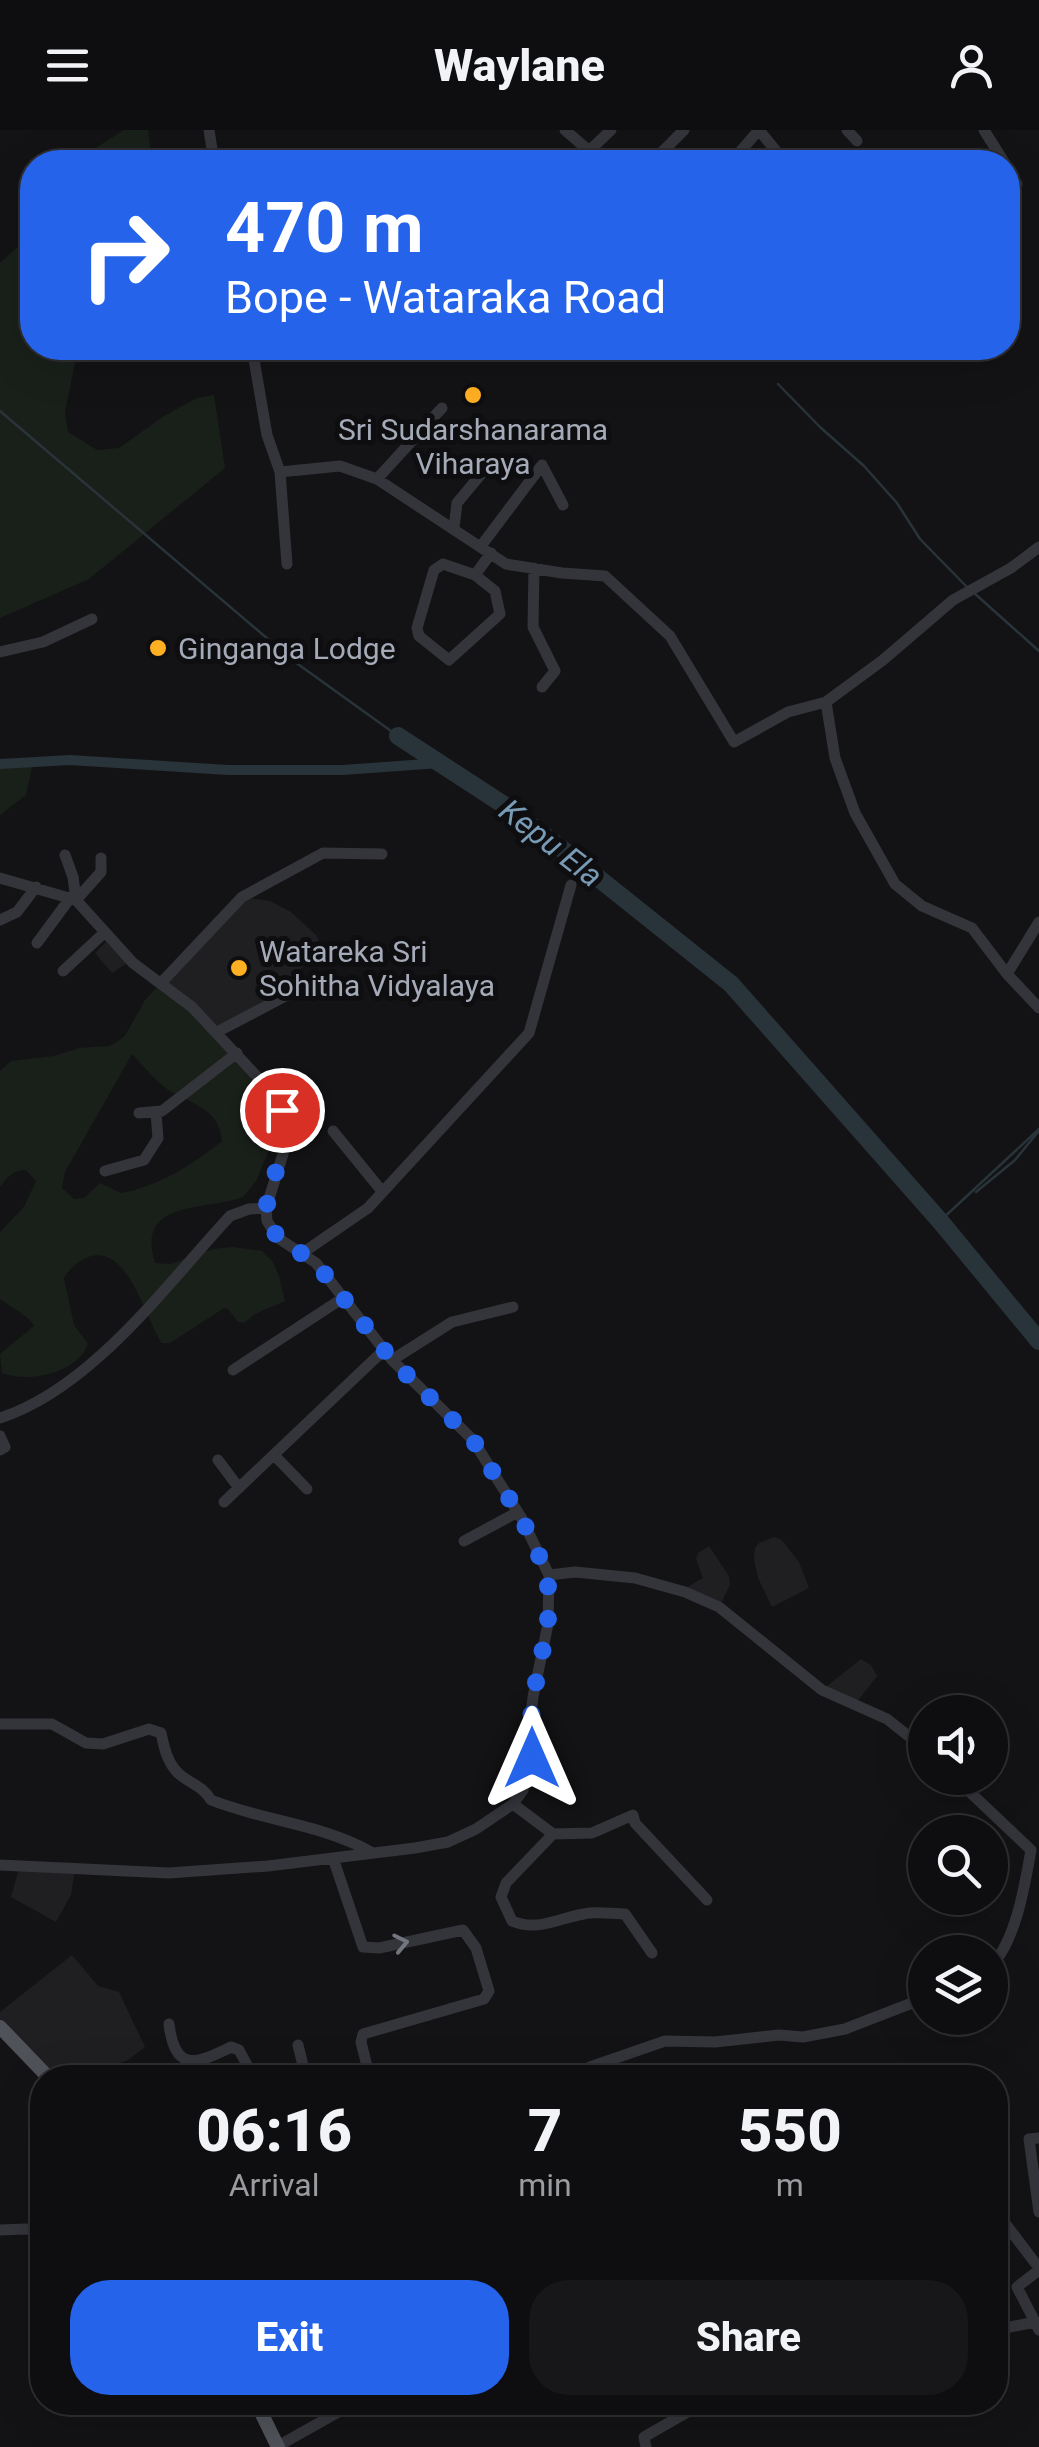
<!DOCTYPE html>
<html lang="en">
<head>
<meta charset="utf-8">
<style>
	:root { --surface:#0e0e10; --page:#171719; --text:#f1f3f6; --muted:#9b9c9f; --line:#2e2e30; --accent:#2563eb }
	body { margin:0; font-family:Roboto,sans-serif; background:var(--page); color:var(--text); height:100vh; display:flex; flex-direction:column; font-size:38px; white-space:nowrap }
	* { box-sizing:border-box; margin:0 }
	p { font-size:32px; color:var(--muted) }
	.icon { flex:none; width:55px; height:55px; fill:none; stroke:currentColor; stroke-width:2; stroke-linecap:round; stroke-linejoin:round }
	.map { position:relative; flex:1; overflow:hidden }
	.sheet { position:absolute; left:30px; top:1935px; width:978px; height:350px; display:flex; flex-direction:column; background:var(--surface); border-radius:40px; box-shadow:0 10px 40px #0002,0 0 0 2px var(--line) }
	.sheet>* { flex:none }
	.banner { position:absolute; left:20px; top:20px; width:1000px; height:210px; border-radius:40px; box-shadow:0 10px 40px #0002,0 0 0 2px var(--line); background:#2563eb; color:#fff; overflow:hidden }
	.fabs { position:absolute; left:908px; top:1565px; display:grid; gap:20px }
	.fabs a { display:grid; place-items:center; width:100px; height:100px; border-radius:50%; background:var(--surface); box-shadow:0 10px 40px #0002,0 0 0 2px var(--line); font-size:50px }
	.pin { position:absolute; display:grid; place-items:center; width:85px; height:85px; color:#fff; margin:-42px; border:5px solid #fff; border-radius:50%; box-shadow:0 2px 10px #0007 }
	.me { position:absolute; width:110px; margin:-55px; rotate:0deg; stroke-linejoin:round; filter:drop-shadow(0 0 8px #0008) }
	.turn { display:flex; align-items:center; gap:35px; height:210px; padding:0 40px; font-size:45px }
	.turn .icon { width:130px; height:130px; stroke-width:2.5 }
	.turn b { display:block; font-size:70px; line-height:85px }
	.eta { display:flex; justify-content:space-evenly; align-items:center; height:170px; text-align:center }
	.eta b { font-size:60px; font-weight:800; line-height:70px }
	.button { display:flex; gap:20px; margin-top:auto; padding:20px 40px }
	.button a { flex:1; height:115px; border-radius:40px; background:var(--accent); color:#fff; font-size:40px; font-weight:800; line-height:115px; text-align:center }
	.button a+a { background:var(--page); color:var(--text) }
	header { display:flex; justify-content:space-between; align-items:center; height:130px; padding:0 40px; background:var(--surface); font-size:45px; font-weight:800 }
	.map>svg:first-child { display:block }
	.built { fill:#1f1f22 }
	.green { fill:#19201a; fill-rule:evenodd }
	.lines { fill:none; stroke-linecap:round; stroke-linejoin:round }
	.stream { stroke:#29333a; stroke-width:2.5 }
	.canal { stroke:#29333a; stroke-width:10 }
	.river { stroke:#29333a; stroke-width:18 }
	.minor { stroke:#34353b; stroke-width:11 }
	.major { stroke:#50525a; stroke-width:14 }
	.oneway { stroke:#72757f }
	.route { stroke:#2563eb; stroke-width:18; stroke-dasharray:0 32.4 }
	.poi-dot { fill:#ffaf22; stroke:#0e0e10; stroke-width:4 }
	.labels { text-anchor:middle; dominant-baseline:central; stroke-width:10; stroke-linejoin:round; paint-order:stroke }
	.poi-label { font-size:30px; fill:#a4aab7; stroke:#0e0e10; text-anchor:start }
	.water-label { font-size:32px; font-style:italic; fill:#789ab5; stroke:#0e0e10 }
</style>
</head>
<body>
<header><svg class="icon" aria-label="menu" viewBox="0 0 24 24"><path d="M4 6h16M4 12h16M4 18h16"/></svg>Waylane<svg class="icon" aria-label="person" viewBox="0 0 24 24"><circle cx="12" cy="8" r="4"/><path d="M4 21q1-7 8-7t8 7"/></svg></header>
<div class="map">
<svg width="1039" height="2317" viewBox="0 0 1039 2317">
	<rect width="100%" height="100%" fill="#131315"/>
	<!-- built -->
	<path class="built" d="M242,767L270,771L291,782L316,805L321,814L296,845L297,860L217,902L161,853Z
		M106,812L127,833L112,843L95,823Z
		M774,1407L782,1410L799,1432L809,1458L772,1477L758,1448L754,1430L755,1418L759,1413Z
		M709,1416L729,1446L730,1455L719,1477L685,1462L689,1456L703,1448L696,1429L698,1423Z
		M861,1529L871,1535L877,1546L854,1576L822,1560Z
		M20,1735L75,1738L71,1765L56,1792L11,1767Z
		M72,1825L98,1856L119,1862L145,1917L128,1930L84,1947H49L0,1897V1882Z"/>
	<!-- green -->
	<path class="green" d="M124,0H148L152,32H80L83,26Z
		M23,112L32,114V218H78L65,282L68,302L97,320L119,318L164,286L197,268L214,265L225,338L89,449L0,488V133Z
		M33,633L26,665L0,685V634Z
		M161,853L221,906L287,992L271,1015L256,1051L243,1067C206,1081 135,1069 155,1133L171,1134L213,1119L233,1117L262,1121L273,1132L279,1146L285,1171L255,1184L244,1193L238,1192L228,1179L224,1178L170,1213H162C146,1192 129,1112 88,1127C78,1131 70,1138 64,1148L74,1195L88,1214C77,1244 28,1253 2,1243L0,1224L34,1196C30,1186 10,1177 0,1169V1102L24,1077L36,1051L26,1040C12,1040 8,1047 0,1057V941L11,931L54,926L79,918L109,916L115,913L125,906L145,870ZM132,924C144,936 153,949 167,959C190,974 220,978 222,1011C194,1034 157,1057 121,1063L100,1053L84,1068L74,1069L62,1058L65,1042Z"/>
	<g class="lines">
		<!-- stream -->
		<path class="stream" d="M778,254L820,297L864,336L897,373L920,409L967,457
			M0,281L295,532L398,606
			M973,462L1039,521
			M976,1062L1015,1030L1038,1002
			M940,1091L1039,999"/>
		<!-- canal -->
		<path class="canal" d="M0,634L70,630L228,640H343L440,633"/>
		<!-- river -->
		<path class="river" d="M398,606L501,673L562,719L731,854L940,1091L1039,1211"/>
		<!-- minor -->
		<path class="minor" d="M209,0L214,32
			M565,0L602,32
			M759,0L785,32
			M847,0L857,11
			M984,0L1004,32
			M589,21L611,0
			M652,32L684,0
			M731,32L759,0
			M1008,39L1017,54
			M252,218L267,305L280,342L340,336L377,349L506,434L562,443L605,446L670,506L734,612L788,582L826,572L883,530L953,470L1011,438L1039,417
			M280,342L287,434
			M377,349L442,278
			M454,398L457,373L487,337
			M481,416L542,335L563,375
			M534,438L533,497L555,541L542,557
			M475,445L443,434L434,440L417,498L419,506L449,530L500,484L495,461L475,445L491,423
			M0,522L43,512L92,489
			M826,572L835,628L855,683L895,754L922,776L972,798L1007,844L1039,878
			M65,725L73,747L76,770L101,742V728
			M0,748L76,770L133,833L192,877L263,953L287,992L283,1024L266,1078L267,1091L278,1108L316,1133L392,1230L473,1310L522,1389L549,1445L548,1494L533,1567L529,1602L531,1627L523,1660L513,1674L476,1699L448,1712L415,1718L268,1736L169,1743L0,1735
			M0,790L17,782L36,757
			M37,813L71,767
			M63,841L104,803
			M1007,844L1039,792
			M161,853L242,767L323,723L382,724
			M217,902L297,860
			M139,983L162,981L237,923
			M333,1001L381,1060
			M105,1041L144,1030L158,1008L156,983
			M301,1124L368,1078L529,903L571,755
			M392,1230L452,1192L513,1177
			M233,1240L343,1168
			M0,1288C91,1259 166,1155 230,1086L249,1079L266,1078
			M0,1306L5,1317L0,1320
			M274,1325L307,1359
			M218,1330L239,1358
			M224,1372L384,1220
			M464,1411L518,1382
			M549,1445L575,1442L635,1448L685,1462L719,1477L822,1560L887,1589L925,1619
			M0,1594H52L86,1613L103,1614L149,1599L161,1603C164,1617 167,1632 178,1643C190,1654 202,1655 211,1670C264,1691 321,1694 371,1722
			M955,1648L1031,1720C1025,1754 1016,1812 990,1837
			M513,1674L553,1704L506,1753L501,1767L512,1791C538,1802 558,1788 584,1784C596,1781 612,1784 625,1784L652,1823
			M553,1704L592,1703L633,1685L635,1693L707,1770
			M333,1728L363,1817L379,1818L463,1800L476,1818L489,1861L484,1869L363,1904L361,1912L370,1948
			M169,1894C175,1942 195,1935 231,1917L239,1920L254,1948
			M298,1915L306,1948
			M580,1948L590,1937L665,1911L715,1912L779,1905L803,1907L845,1899L925,1868
			M1039,2008L1029,2009L1039,2082
			M995,2080L1039,2138
			M0,2100L26,2099L42,2103
			M1035,2192L1017,2157L1039,2140
			M995,2200L1035,2192L1039,2200
			M278,2316L356,2272
			M646,2317L644,2307L705,2272"/>
		<!-- major -->
		<path class="major" d="M0,1897L49,1948
			M256,2272L278,2317"/>
	</g>
	<!-- one-way arrows -->
	<defs><path id="oneway-chevron" d="M-2-3.5L2.5 0L-2 3.5" fill="none" stroke-width="1.6" stroke-linecap="round" stroke-linejoin="round" transform="scale(2.5)"/></defs>
	<use class="oneway" href="#oneway-chevron" transform="translate(401 1813) rotate(-12)"/>
	<g class="lines">
		<!-- route -->
		<path class="route" d="M282,980L287,992L286,1004L266,1078L268,1091L278,1108L316,1133L392,1230L473,1310L522,1389L548,1445V1494L533,1567L530,1602L532,1628"/>
	</g>
	<!-- markers -->
	<g class="poi-dot">
		<circle cx="473" cy="265" r="10"/>
		<circle cx="158" cy="518" r="10"/>
		<circle cx="239" cy="838" r="10"/>
	</g>
	<g class="labels">
		<!-- poi labels -->
		<g class="poi-label">
			<text x="473" y="299" text-anchor="middle">Sri Sudarshanarama<tspan x="473" dy="34">Viharaya</tspan></text>
			<text x="178" y="518">Ginganga Lodge</text>
			<text x="259" y="821">Watareka Sri<tspan x="259" dy="34">Sohitha Vidyalaya</tspan></text>
		</g>
		<!-- water labels -->
		<g class="water-label">
			<text transform="translate(551 713) rotate(38)">Kepu Ela</text>
		</g>
	</g>
</svg>
<div class="fabs">
<a><svg class="icon" aria-label="sound" viewBox="0 0 24 24"><path d="M4 9h4l5-4v14l-5-4H4zM17 9q2 3 0 6"/></svg></a>
<a><svg class="icon" aria-label="search" viewBox="0 0 24 24"><circle cx="10" cy="10" r="6"/><path d="M15 15l6 6"/></svg></a>
<a><svg class="icon" aria-label="layers" viewBox="0 0 24 24"><path d="M12 4l9 5-9 5-9-5zM3 14l9 5 9-5"/></svg></a>
</div>
<div class="pin" style="left:282px;top:980px;background:#d93025"><svg class="icon" aria-label="arrive" viewBox="0 0 24 24"><path d="M6 21V4h12l-3 4 3 4H6"/></svg></div>
<svg class="me" style="left:532px;top:1628px" viewBox="-20 -20 40 40"><path d="M0-17L14 15 0 8-14 15z" fill="#2563eb" stroke="#fff" stroke-width="4"/></svg>
<div class="banner">
<div class="turn"><svg class="icon" aria-label="right" viewBox="0 0 24 24"><path d="M7 20v-9h11M14 6l5 5-5 5"/></svg><div><b>470 m</b>Bope - Wataraka Road</div></div>
</div>
<section class="sheet">
<div class="eta">
<div><b>06:16</b><p>Arrival</p></div>
<div><b>7</b><p>min</p></div>
<div><b>550</b><p>m</p></div>
</div>
<div class="button"><a>Exit</a><a>Share</a></div>
</section>
</div>
</body>
</html>
